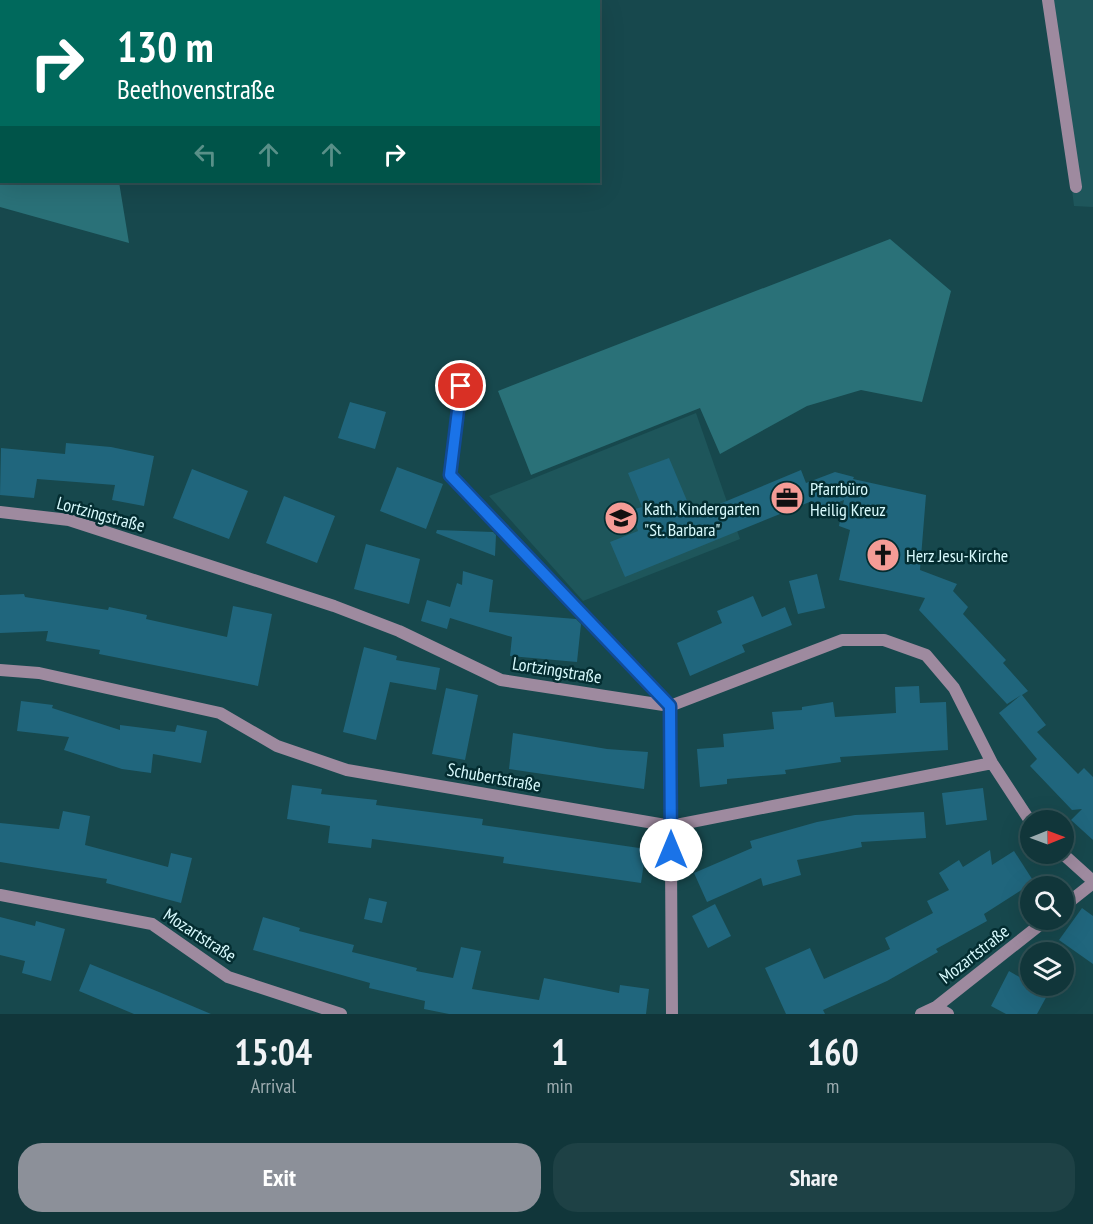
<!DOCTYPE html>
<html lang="en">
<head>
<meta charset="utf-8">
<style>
	:root { --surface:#11363a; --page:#1e4145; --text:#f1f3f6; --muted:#9cabaf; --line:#305054; --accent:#8c9099 }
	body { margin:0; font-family:"PT Sans Narrow",sans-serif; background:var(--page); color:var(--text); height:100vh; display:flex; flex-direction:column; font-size:22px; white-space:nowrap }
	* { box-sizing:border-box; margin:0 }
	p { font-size:20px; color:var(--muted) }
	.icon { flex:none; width:33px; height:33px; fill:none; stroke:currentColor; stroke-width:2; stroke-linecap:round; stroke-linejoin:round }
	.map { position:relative; height:1014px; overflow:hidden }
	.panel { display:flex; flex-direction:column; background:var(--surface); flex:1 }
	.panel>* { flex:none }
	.hud { position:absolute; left:0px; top:0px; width:600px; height:183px; box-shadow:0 6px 24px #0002,0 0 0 2px var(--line); background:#00695c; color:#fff; overflow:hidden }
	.needle { width:39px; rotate:89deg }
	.buttons { position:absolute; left:1020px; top:810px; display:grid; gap:12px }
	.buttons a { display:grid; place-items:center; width:54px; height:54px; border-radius:50%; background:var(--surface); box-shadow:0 6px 24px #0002,0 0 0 2px var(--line); font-size:30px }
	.pin { position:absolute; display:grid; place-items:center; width:51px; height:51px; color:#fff; margin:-26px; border:3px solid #fff; border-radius:50%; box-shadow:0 2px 6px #0007 }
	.me { position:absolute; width:66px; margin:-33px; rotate:0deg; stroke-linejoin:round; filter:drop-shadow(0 0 4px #0008) }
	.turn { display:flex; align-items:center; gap:21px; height:126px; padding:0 18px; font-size:27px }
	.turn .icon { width:78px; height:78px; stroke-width:2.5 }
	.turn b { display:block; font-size:42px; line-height:51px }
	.lanes { display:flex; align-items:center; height:57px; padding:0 18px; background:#0003; justify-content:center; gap:30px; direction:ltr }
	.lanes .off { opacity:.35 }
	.eta { display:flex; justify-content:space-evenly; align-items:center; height:102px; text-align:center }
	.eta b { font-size:36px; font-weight:700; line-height:42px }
	.action { display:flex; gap:12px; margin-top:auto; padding:12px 18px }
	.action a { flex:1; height:69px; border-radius:24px; background:var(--accent); color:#fff; font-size:24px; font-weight:700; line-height:69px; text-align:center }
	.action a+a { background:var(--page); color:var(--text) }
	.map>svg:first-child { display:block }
	.built { fill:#1e565b }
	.green { fill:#2a7178 }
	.building { fill:#20667d }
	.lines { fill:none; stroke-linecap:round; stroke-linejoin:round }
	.minor { stroke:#9e8a9f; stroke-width:12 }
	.route-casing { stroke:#114b97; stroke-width:15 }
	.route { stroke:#1a73e8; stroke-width:10 }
	.labels { text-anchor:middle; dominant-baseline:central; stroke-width:5; stroke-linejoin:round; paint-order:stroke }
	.poi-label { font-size:18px; fill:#d8fafd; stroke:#042d31; text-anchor:start }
	.street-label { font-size:18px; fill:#d8fafd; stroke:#042d31 }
</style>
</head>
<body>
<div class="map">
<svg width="1093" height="1014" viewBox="0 0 1093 1014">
	<rect width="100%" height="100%" fill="#17484d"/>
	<!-- built -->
	<path class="built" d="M1049,0H1093V207L1074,206Z
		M696,413L740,539L583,601L489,496Z"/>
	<!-- green -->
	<path class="green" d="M0,0L90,1L2,2V182H119L129,243L0,207Z
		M890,239L951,291L922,402L861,390L807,406L720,454L700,408L531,475L498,391Z"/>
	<!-- building -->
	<path class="building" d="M350,402L386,412L375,449L338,438Z
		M66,443L111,447L154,456L144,506L112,500L115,485L37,479L34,498L0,495L1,448L65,454Z
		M669,458L693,515L801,470L806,483L835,472L854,477L853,479L926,495L920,570L957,584L953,591L968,607L963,614L1006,660L1003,663L1028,691L1022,695L1046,725L1037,732L1078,774L1084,768L1093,777V840L1071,820L1082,809L1072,810L1030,766L1037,759L999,713L1021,695L1007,704L919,610L925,598L839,580L850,530L839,526L844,500L816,511L812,501L625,577L610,542L638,531L631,510L642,507L628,473Z
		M397,467L443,484L426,529L380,511Z
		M192,469L248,491L229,539L173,518Z
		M284,496L335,516L317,563L266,543Z
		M437,530L493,532L496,535L495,556L436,533Z
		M366,544L420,559L409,604L354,589Z
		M463,571L493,580L489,612L576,619L581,624L577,662L510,656L512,637L450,618L447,629L421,621L427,600L450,607L457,583L462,585Z
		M817,574L825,608L798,614L789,581Z
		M24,594L25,597L108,610L109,607L147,615L146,619L227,637L233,606L272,614L258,686L99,654L100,650L46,641L48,631L0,633V595Z
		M753,596L762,617L785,607L792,625L742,645L745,652L690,676L677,643L722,623L717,611Z
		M364,647L397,656L396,660L440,668L436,690L390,682L376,740L343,732Z
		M919,686L920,703L946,702L948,750L840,757L841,762L785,770L786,774L727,779V784L700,787L697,749L724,747L723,734L774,729L772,712L802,710V707L833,702L835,717L896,713L895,687Z
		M446,688L478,695L465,760L432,754Z
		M21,701L53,705L52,708L120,730V725L175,732L177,725L207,731L201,763L153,754L151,773L122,769L64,750L69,737L17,731Z
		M513,733L607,749L648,752L644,789L509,769Z
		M292,785L322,789L321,794L377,800L376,805L483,819L482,825L646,849L641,883L503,863L504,857L433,847L372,839L371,848L328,843L330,826L287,819Z
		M983,788L987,820L946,825L942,793Z
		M63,811L90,816L85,845L168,867L171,853L192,858L181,903L106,883L107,879L0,862V823L59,829Z
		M924,812L926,838L861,842L862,847L797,860L801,875L763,886L761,878L707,902L694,873L752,848L750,841L817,822L855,815Z
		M990,850L992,865L1014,851L1034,882L984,914L987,921L936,949L938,952L887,981L823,1010L825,1014H786L765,968L810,948L824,979L890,949L885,938L933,913L927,901L949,890L939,873L959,860L963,867Z
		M369,898L387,902L382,923L364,919Z
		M715,904L731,936L708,948L692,916Z
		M1082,908L1093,916V964L1059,940Z
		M0,917L35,926L36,921L65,929L51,981L22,973L25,961L0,955Z
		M263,917L300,928L299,931L354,945L352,952L417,968L416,971L453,978L461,947L481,951L472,989L539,1000L544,978L619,993L620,985L649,989L646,1014H449L424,1009L425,1001L369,988L370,983L253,950Z
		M90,964L159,992L211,1014H134L79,991Z
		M1009,971L1030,983V986L1049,992L1037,1014H1006L991,1006Z"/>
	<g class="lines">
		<!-- minor -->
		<path class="minor" d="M1048,0L1076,187
			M461,386L450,475L670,706L672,1014
			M0,512L69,520L334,606L399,631L501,680L670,706L842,640H884L926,655L954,688L992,763L1030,821
			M0,670L39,673L220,713L277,746L347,770L671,826L992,763
			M1063,854L1093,881
			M0,895L152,924L228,977L341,1014
			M1064,906L1093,883
			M936,1007L948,1014
			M921,1014L936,1007L1046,920"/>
	</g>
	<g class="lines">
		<defs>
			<path id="route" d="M461,386L450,475L670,706L671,850"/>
		</defs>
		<!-- route casing -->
		<use href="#route" class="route-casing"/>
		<!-- route -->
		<use href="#route" class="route"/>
	</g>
	<!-- icons -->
	<defs>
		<symbol id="office-disc" viewBox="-11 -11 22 22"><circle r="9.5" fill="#f59c96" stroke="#042d31"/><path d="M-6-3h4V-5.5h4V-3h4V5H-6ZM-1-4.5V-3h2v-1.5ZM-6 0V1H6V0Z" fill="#111"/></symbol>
		<symbol id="school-disc" viewBox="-11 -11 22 22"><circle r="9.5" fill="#f59c96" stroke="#042d31"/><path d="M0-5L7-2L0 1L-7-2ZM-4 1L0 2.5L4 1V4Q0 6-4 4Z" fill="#111"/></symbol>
		<symbol id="church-disc" viewBox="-11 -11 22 22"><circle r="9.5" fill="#f59c96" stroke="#042d31"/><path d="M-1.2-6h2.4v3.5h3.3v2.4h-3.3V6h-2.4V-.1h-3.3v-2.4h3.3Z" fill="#111"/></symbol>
	</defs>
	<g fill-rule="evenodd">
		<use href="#office-disc" x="768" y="479" width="38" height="38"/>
		<use href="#school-disc" x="602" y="499" width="38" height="38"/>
		<use href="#church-disc" x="864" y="536" width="38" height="38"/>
	</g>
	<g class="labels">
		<!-- poi labels -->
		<g class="poi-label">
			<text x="810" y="488">Pfarrbüro<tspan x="810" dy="21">Heilig Kreuz</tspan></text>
			<text x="644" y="508">Kath. Kindergarten<tspan x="644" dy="21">"St. Barbara"</tspan></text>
			<text x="906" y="555">Herz Jesu-Kirche</text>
		</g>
		<!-- street labels -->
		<g class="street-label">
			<text transform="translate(101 514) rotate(15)">Lortzingstraße</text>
			<text transform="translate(557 670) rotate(9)">Lortzingstraße</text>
			<text transform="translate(494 777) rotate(10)">Schubertstraße</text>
			<text transform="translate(200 935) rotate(33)">Mozartstraße</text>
			<text transform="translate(974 954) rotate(-38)">Mozartstraße</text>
		</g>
	</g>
</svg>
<div class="buttons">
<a><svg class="needle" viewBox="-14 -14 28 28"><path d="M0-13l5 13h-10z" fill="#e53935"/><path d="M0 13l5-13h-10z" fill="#9cabaf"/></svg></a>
<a><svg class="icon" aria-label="search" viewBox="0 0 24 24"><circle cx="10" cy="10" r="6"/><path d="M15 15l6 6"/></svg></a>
<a><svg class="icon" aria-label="layers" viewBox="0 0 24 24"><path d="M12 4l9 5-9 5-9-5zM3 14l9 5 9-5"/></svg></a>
</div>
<div class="pin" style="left:461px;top:386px;background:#d93025"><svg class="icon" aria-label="arrive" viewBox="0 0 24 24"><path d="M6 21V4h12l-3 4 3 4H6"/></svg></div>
<svg class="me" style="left:671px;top:850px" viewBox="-20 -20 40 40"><circle r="19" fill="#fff"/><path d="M0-13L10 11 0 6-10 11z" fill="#1a73e8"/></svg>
<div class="hud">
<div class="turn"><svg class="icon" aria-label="right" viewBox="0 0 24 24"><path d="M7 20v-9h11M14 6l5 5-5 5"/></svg><div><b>130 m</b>Beethovenstraße</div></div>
<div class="lanes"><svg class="icon off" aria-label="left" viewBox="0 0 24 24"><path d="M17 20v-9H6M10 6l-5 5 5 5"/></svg><svg class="icon off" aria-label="ahead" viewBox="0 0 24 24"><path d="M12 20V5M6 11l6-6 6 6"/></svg><svg class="icon off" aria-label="ahead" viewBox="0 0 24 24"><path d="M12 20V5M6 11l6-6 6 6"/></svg><svg class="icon" aria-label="right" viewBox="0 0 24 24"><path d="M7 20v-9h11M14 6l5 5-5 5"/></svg></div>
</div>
</div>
<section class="panel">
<div class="eta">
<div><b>15:04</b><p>Arrival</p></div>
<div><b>1</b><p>min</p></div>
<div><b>160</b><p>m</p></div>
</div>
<div class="action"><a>Exit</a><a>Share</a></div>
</section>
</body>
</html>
